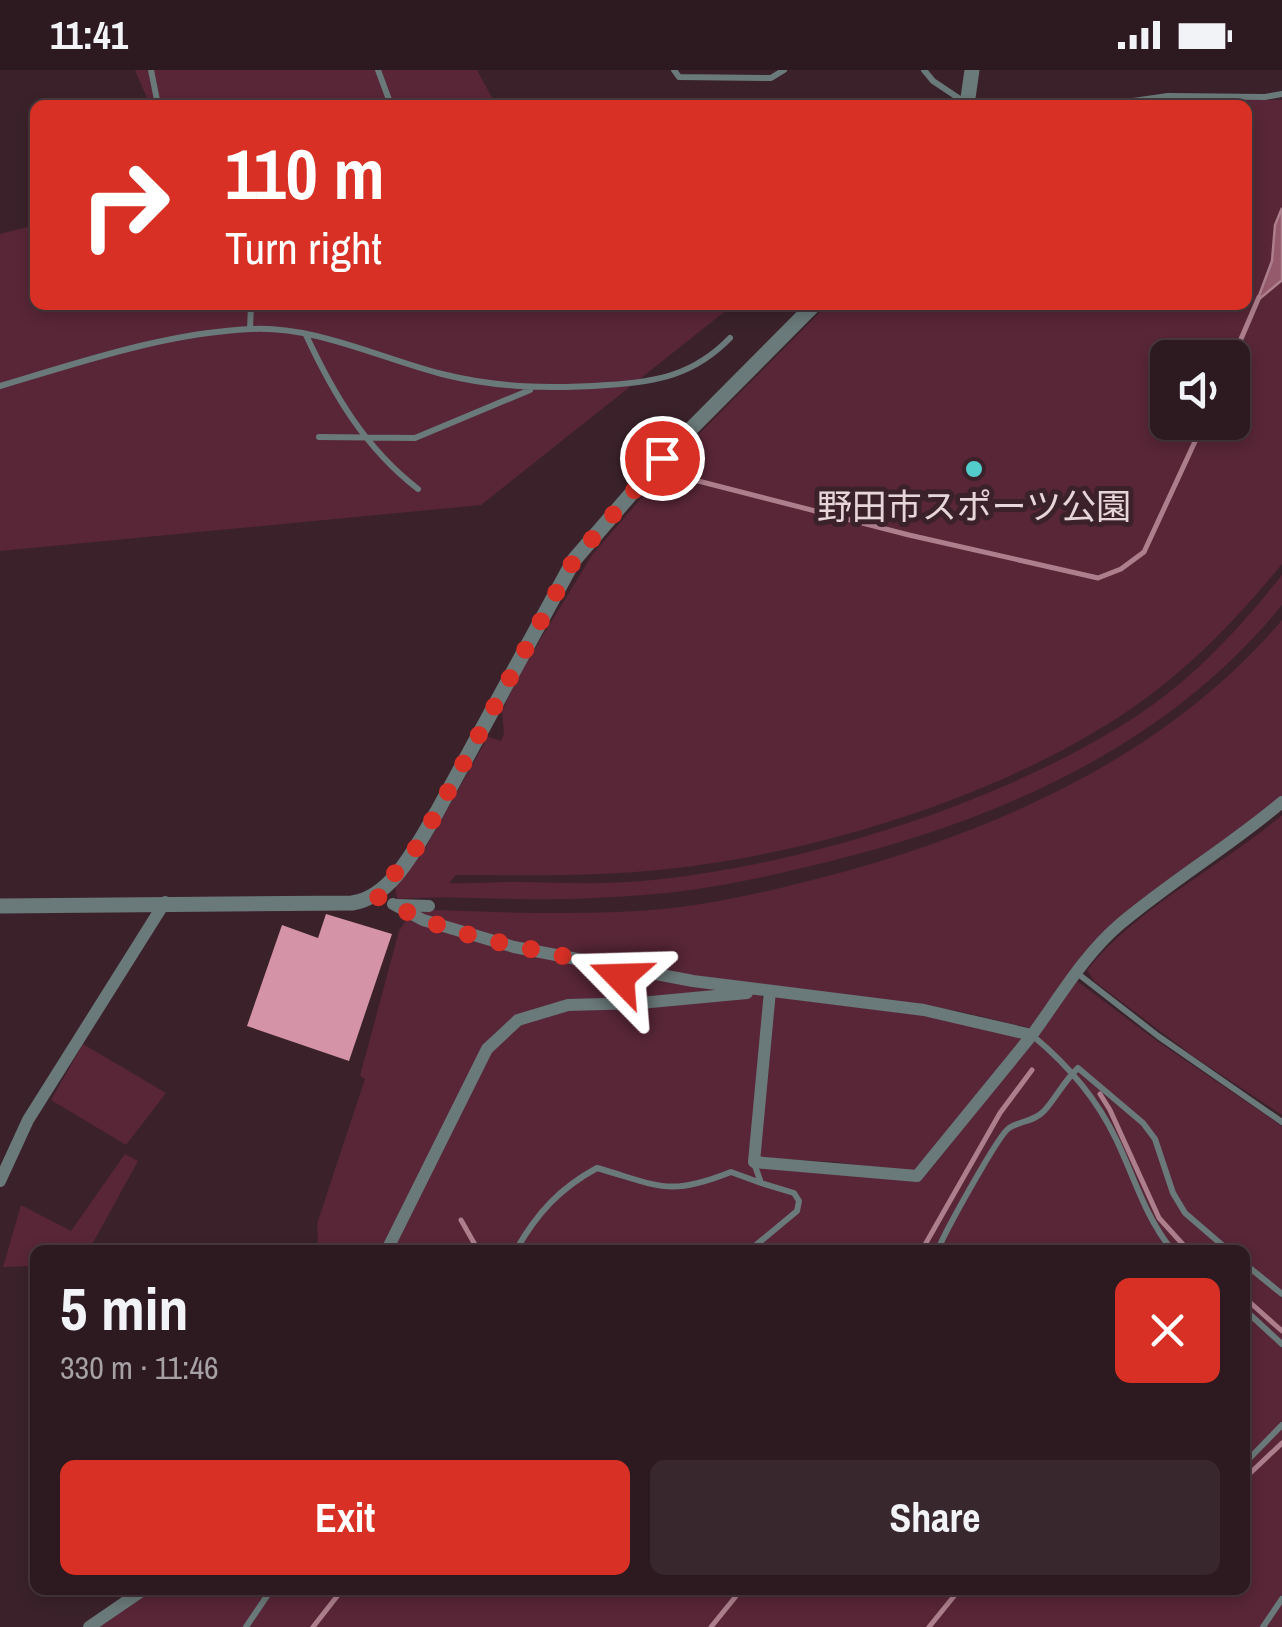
<!DOCTYPE html>
<html lang="en">
<head>
<meta charset="utf-8">
<style>
	:root { --surface:#2c1a20; --page:#38272d; --text:#f1f3f6; --muted:#a6a1a5; --line:#48383e; --accent:#d93025 }
	body { margin:0; font-family:"Archivo Narrow","Noto Sans JP",sans-serif; background:var(--page); color:var(--text); height:100vh; display:flex; flex-direction:column; font-size:38px; white-space:nowrap }
	* { box-sizing:border-box; margin:0 }
	p { font-size:32px; color:var(--muted) }
	.icon { flex:none; width:55px; height:55px; fill:none; stroke:currentColor; stroke-width:2; stroke-linecap:round; stroke-linejoin:round }
	.map { position:relative; flex:1; overflow:hidden }
	.details { position:absolute; left:30px; top:1175px; width:1220px; height:350px; display:flex; flex-direction:column; background:var(--surface); border-radius:15px; box-shadow:0 5px 15px #0003,0 0 0 2px var(--line) }
	.details>* { flex:none }
	.banner { position:absolute; left:30px; top:30px; width:1222px; height:210px; border-radius:15px; box-shadow:0 5px 15px #0003,0 0 0 2px var(--line); background:#d93025; color:#fff; overflow:hidden }
	.buttons { position:absolute; left:1150px; top:270px; display:grid; gap:20px }
	.buttons a { display:grid; place-items:center; width:100px; height:100px; border-radius:15px; background:var(--surface); box-shadow:0 5px 15px #0003,0 0 0 2px var(--line); font-size:50px }
	.pin { position:absolute; display:grid; place-items:center; width:85px; height:85px; color:#fff; margin:-42px; border:5px solid #fff; border-radius:50%; box-shadow:0 2px 10px #0007 }
	.me { position:absolute; width:110px; margin:-55px; rotate:292deg; stroke-linejoin:round; filter:drop-shadow(0 0 8px #0008) }
	.turn { display:flex; align-items:center; gap:35px; height:210px; padding:0 30px; font-size:45px }
	.turn .icon { width:130px; height:130px; stroke-width:2.5 }
	.turn b { display:block; font-size:70px; line-height:85px }
	.round { display:grid; place-items:center; flex:none; width:105px; height:105px; border-radius:15px; background:var(--page) }
	.overview { display:flex; align-items:center; justify-content:space-between; height:170px; padding:0 30px }
	h1 { font-size:60px; font-weight:800; line-height:75px }
	.cta { display:flex; gap:20px; margin-top:auto; padding:20px 30px }
	.cta a { flex:1; height:115px; border-radius:15px; background:var(--accent); color:#fff; font-size:40px; font-weight:800; line-height:115px; text-align:center }
	.cta a+a { background:var(--page); color:var(--text) }
	.status { display:flex; justify-content:space-between; align-items:center; height:70px; padding:0 50px; background:var(--surface); direction:ltr }
	.status svg { height:28px; fill:currentColor }
	.map>svg:first-child { display:block }
	.green { fill:#582637; fill-rule:evenodd }
	.water { fill:#955a6c; stroke:#ad7f8d; stroke-width:2.5 }
	.lines { fill:none; stroke-linecap:round; stroke-linejoin:round }
	.stream { stroke:#ad7f8d; stroke-width:5 }
	.building { fill:#d493a6 }
	.service { stroke:#6a7979; stroke-width:6 }
	.minor { stroke:#6a7979; stroke-width:12 }
	.tertiary { stroke:#6a7979; stroke-width:15 }
	.route { stroke:#d93025; stroke-width:18; stroke-dasharray:0 32.4 }
	.poi-dot { fill:#52cdcc; stroke:#3b222a; stroke-width:4 }
	.labels { text-anchor:middle; dominant-baseline:central; stroke-width:10; stroke-linejoin:round; paint-order:stroke }
	.poi-label { font-size:35px; fill:#e6d5d9; stroke:#3b222a }
</style>
</head>
<body>
<div class="status"><b>11:41</b><svg viewBox="0 0 49 12"><path d="M0 12V9h3v3zM5 12V6h3v6zM10 12V3h3v9zM15 12V0h3v12zM26 1h20v11H26zM47 4h2v5h-2z"/></svg></div>
<div class="map">
<svg width="1282" height="1557" viewBox="0 0 1282 1557">
	<rect width="100%" height="100%" fill="#3b222a"/>
	<!-- green -->
	<path class="green" d="M135,0H477L496,35H150Z
		M1176,30H1282V494C1240,545 1196,592 1142,631C1016,722 821,783 668,799C597,807 527,805 456,805L449,813C472,814 495,812 518,812C566,813 614,815 662,809C814,792 1006,731 1135,647C1192,610 1240,558 1282,505V535C1168,676 999,750 827,792C770,806 714,819 655,824C610,828 564,830 518,829C477,828 438,826 397,829L395,816L427,775L488,667L501,671L504,664L502,641L520,603L592,485L684,379L827,235H1248V35H1131ZM1168,288H1232V352H1168Z
		M35,155V235H733L481,435L0,481V164Z
		M1282,550V727L1140,831L1030,958L958,941L686,905L486,865L409,839C497,842 585,847 673,838C731,831 787,817 843,802C1007,756 1169,683 1282,550Z
		M1282,745V1045L1193,986L1094,911L1087,900C1140,835 1218,799 1282,745Z
		M408,847L610,901L614,905L616,923L611,931C560,931 519,932 485,974L381,1180H315L318,1170L317,1154L365,1009L360,1006L399,861Z
		M626,905L724,919L626,930Z
		M1077,911L1157,971L1282,1056V1557H96L151,1520H1245V1180H392L491,982L525,952L558,940L759,924L765,930L749,1096L926,1105L1038,965Z
		M774,925L945,948L1022,968L921,1097L911,1103L836,1092L761,1088L757,1085Z
		M83,974L166,1023L126,1075L51,1030Z
		M125,1084L138,1091L89,1180H35V1196L3,1197L21,1135L71,1161Z"/>
	<!-- water -->
	<path class="water" d="M1282,138V210L1257,231L1272,191L1275,155Z"/>
	<g class="lines">
		<!-- stream -->
		<path class="stream" d="M1232,290L1259,227
			M626,385L640,391
			M667,403L909,465L1098,508L1121,499L1144,482L1204,352
			M1100,1024L1110,1040L1159,1148L1188,1180
			M461,1150L478,1180
			M922,1180L1000,1043L1032,1000
			M1245,1228L1282,1261
			M1245,1408L1282,1373
			M313,1557L342,1520
			M711,1557L741,1520
			M929,1557L959,1520"/>
	</g>
	<!-- building -->
	<path class="building" d="M326,844L392,864L349,991L247,956L282,855L318,868Z"/>
	<g class="lines">
		<!-- service -->
		<path class="service" d="M151,0L158,35
			M378,0L391,35
			M674,0L679,7L771,8L784,0
			M924,0L933,11L966,33
			M1105,35L1168,26L1265,27L1282,24
			M250,259L251,235
			M306,265C334,325 365,378 418,419
			M0,316C81,292 165,263 251,259C317,256 379,288 442,304C498,318 550,319 607,315C657,312 694,305 730,268
			M319,367L415,368L530,320
			M1077,903L1158,966L1282,1052
			M1033,966C1068,995 1096,1027 1116,1069C1134,1106 1145,1147 1172,1180
			M516,1180C537,1143 560,1118 597,1098C660,1116 668,1127 731,1102L761,1113
			M750,1180L797,1141L799,1131L794,1123L761,1113L754,1093
			M938,1180C943,1165 999,1064 1009,1058C1020,1051 1035,1051 1044,1041C1056,1028 1064,1011 1078,998L1143,1053L1155,1069L1173,1123L1185,1143L1228,1180
			M1245,1194L1282,1224
			M1245,1240L1282,1274
			M1245,1393L1282,1355
			M246,1557L271,1520
			M1263,1557L1282,1529"/>
		<!-- minor -->
		<path class="minor" d="M393,834L423,850L514,877L693,911L924,940L1032,965C1059,928 1084,885 1119,855C1171,811 1230,776 1282,732
			M397,835L429,836
			M615,897C622,907 624,925 615,934
			M770,921L754,1092L917,1106L1032,965
			M0,1111L28,1050L165,832
			M387,1180L487,979L518,950L568,935L640,933L747,923
			M89,1557L143,1520"/>
		<!-- tertiary -->
		<path class="tertiary" d="M967,35L972,0
			M0,836L352,833C393,827 417,775 437,742L574,490L662,388L814,235"/>
	</g>
	<g class="lines">
		<!-- route -->
		<path class="route" d="M620,907L615,897L479,868L423,850L376,826L416,778L437,742L574,490L662,388"/>
	</g>
	<!-- markers -->
	<circle class="poi-dot" cx="974" cy="399" r="10"/>
	<g class="labels">
		<!-- poi labels -->
		<g class="poi-label">
			<text x="974" y="436">野田市スポーツ公園</text>
		</g>
	</g>
</svg>
<div class="buttons">
<a><svg class="icon" aria-label="sound" viewBox="0 0 24 24"><path d="M4 9h4l5-4v14l-5-4H4zM17 9q2 3 0 6"/></svg></a>
</div>
<div class="pin" style="left:662px;top:388px;background:#d93025"><svg class="icon" aria-label="arrive" viewBox="0 0 24 24"><path d="M6 21V4h12l-3 4 3 4H6"/></svg></div>
<svg class="me" style="left:620px;top:907px" viewBox="-20 -20 40 40"><path d="M0-17L14 15 0 8-14 15z" fill="#d93025" stroke="#fff" stroke-width="4"/></svg>
<div class="banner">
<div class="turn"><svg class="icon" aria-label="right" viewBox="0 0 24 24"><path d="M7 20v-9h11M14 6l5 5-5 5"/></svg><div><b>110 m</b>Turn right</div></div>
</div>
<section class="details">
<div class="overview"><div><h1>5 min</h1><p>330 m · 11:46</p></div><a class="round" style="background:#d93025;color:#fff"><svg class="icon" aria-label="close" viewBox="0 0 24 24"><path d="M6 6l12 12M18 6L6 18"/></svg></a></div>
<div class="cta"><a>Exit</a><a>Share</a></div>
</section>
</div>
</body>
</html>
